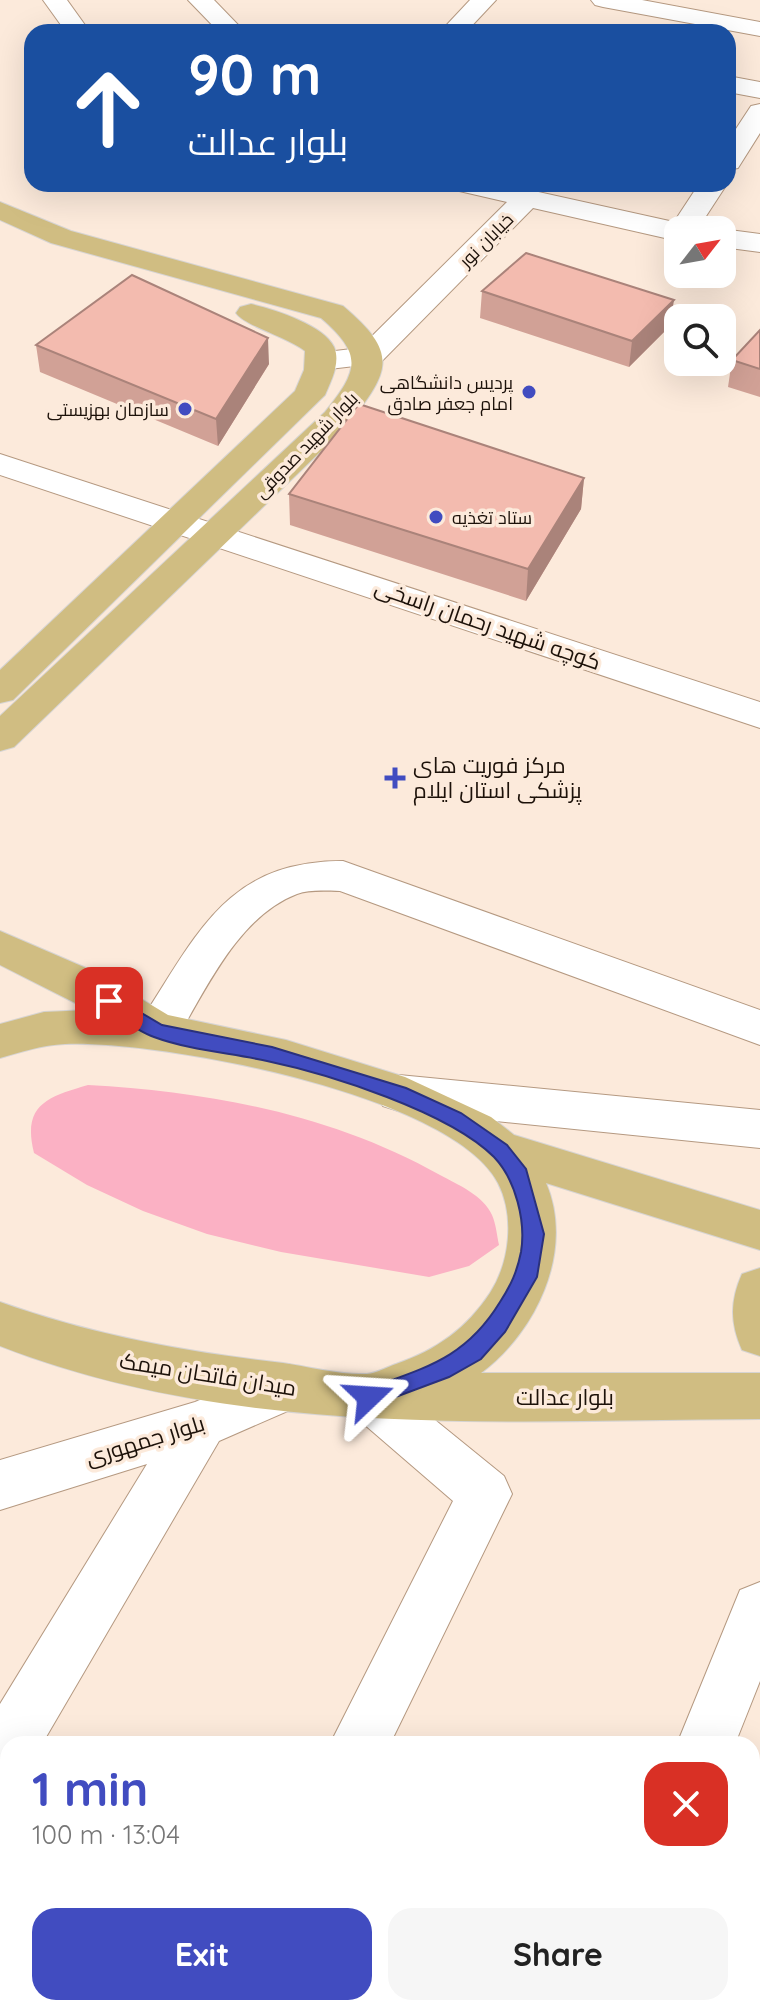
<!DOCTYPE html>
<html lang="en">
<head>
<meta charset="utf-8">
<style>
	:root { --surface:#fff; --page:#f6f6f6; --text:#222; --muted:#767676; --accent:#414cc0 }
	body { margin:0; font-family:Quicksand,Cairo,sans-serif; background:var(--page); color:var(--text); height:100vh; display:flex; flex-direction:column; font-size:30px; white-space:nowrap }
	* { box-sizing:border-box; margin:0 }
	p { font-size:26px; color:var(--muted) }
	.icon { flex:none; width:44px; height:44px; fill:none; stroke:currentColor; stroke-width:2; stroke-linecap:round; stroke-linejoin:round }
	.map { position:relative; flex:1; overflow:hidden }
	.panel { position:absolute; left:0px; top:1736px; width:760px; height:280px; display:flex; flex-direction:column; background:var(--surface); border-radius:24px 24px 0 0; box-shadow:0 8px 32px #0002 }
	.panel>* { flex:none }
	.banner { position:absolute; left:24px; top:24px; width:712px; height:168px; border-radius:24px; box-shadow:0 8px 32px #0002; background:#1a4fa0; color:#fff; overflow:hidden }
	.needle { width:52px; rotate:59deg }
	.buttons { position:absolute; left:664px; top:216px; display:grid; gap:16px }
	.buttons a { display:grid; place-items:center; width:72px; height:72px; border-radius:16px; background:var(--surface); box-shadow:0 8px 32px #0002; font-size:40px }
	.pin { position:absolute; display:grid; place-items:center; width:68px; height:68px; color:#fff; margin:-34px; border-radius:16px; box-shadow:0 4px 12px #0006 }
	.me { position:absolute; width:88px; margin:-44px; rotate:70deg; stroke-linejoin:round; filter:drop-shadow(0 0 6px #0008) }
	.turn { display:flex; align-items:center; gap:28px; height:168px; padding:0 32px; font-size:36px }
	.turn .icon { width:104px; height:104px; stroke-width:2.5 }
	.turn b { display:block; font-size:56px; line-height:68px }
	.round { display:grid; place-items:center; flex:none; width:84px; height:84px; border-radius:24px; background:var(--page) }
	.summary { display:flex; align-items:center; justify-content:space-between; height:136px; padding:0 32px }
	h1 { font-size:48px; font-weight:800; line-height:60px; color:var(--accent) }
	.action { display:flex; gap:16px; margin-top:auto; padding:16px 32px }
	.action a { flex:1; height:92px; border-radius:24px; background:var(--accent); color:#fff; font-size:32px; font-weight:800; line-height:92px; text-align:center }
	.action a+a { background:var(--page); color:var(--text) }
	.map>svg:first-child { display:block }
	.green { fill:#fbb1c4 }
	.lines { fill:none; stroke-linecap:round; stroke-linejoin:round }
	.minor-casing { stroke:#b59981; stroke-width:2 }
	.major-casing { stroke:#d6d4d3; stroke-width:2 }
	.minor { fill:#fff; fill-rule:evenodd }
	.major { fill:#d0bd82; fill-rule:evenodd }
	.wall { fill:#d1a196 }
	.shaded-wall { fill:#aa837a }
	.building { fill:#f3bbaf; stroke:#aa837a; stroke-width:2 }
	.route { fill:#414cc0; stroke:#2a317d; stroke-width:2 }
	.poi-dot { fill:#414cc0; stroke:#fceadb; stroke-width:3 }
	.labels { text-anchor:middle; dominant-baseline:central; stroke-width:7; stroke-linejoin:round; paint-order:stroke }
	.far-street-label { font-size:18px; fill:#1c1109; stroke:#fceadb }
	.far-poi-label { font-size:18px; fill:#1c1109; stroke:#fceadb; text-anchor:end }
	.street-label { font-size:22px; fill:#1c1109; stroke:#fceadb }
	.poi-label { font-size:22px; fill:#1c1109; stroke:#fceadb; text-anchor:start }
</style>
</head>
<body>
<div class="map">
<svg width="760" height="2016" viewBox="0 0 760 2016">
	<rect width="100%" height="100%" fill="#fceadb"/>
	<!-- green -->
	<path class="green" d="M88,1085C211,1092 331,1114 440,1175C457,1184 484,1196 492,1215C496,1224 497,1236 499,1245L469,1266L429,1277L281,1252L207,1234L143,1211L87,1185L34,1153C22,1105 47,1097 88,1085Z"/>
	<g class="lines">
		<defs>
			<path id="minor" d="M43,0H67L90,32H66Z
				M188,0H214L245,32H219Z
				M470,0H496L466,32H440Z
				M591,0H642L760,22V36L603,7L595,5Z
				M728,76L760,82V98L728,92Z
				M760,104V133L738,168L728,170V141L751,106Z
				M451,184H502L674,222L699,184H727L697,230H678V241L533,208L380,363L321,370L310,368L305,361L310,354L360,348L507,202L455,190Z
				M722,229L760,234V252L722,247V230H720Z
				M0,454L760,702V728L0,475Z
				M343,861L760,1010V1045L340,891C327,891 310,889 297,894C237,917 205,992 174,1043L158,1048L142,1043L136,1031L142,1019C198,933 227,861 343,861Z
				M399,1075L760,1110V1148L399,1111L383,1106L376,1093L383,1080Z
				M288,1364L306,1371L314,1387L306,1403L219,1441L42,1744H8V1773L0,1770V1704L147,1464L0,1510V1460L195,1402Z
				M369,1374L387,1381L504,1476L512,1494L390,1744H330L453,1501L351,1413L343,1397L351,1381Z
				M760,1582V1681L735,1744H677L740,1590Z
				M8,1977V2008H49L52,2016H0V1980Z
				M192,2008H257L254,2016H189Z
				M569,2008H634L631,2016H566Z"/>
			<path id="major" d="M0,202L71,231L343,306C400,354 390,371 347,426L14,747L0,751V716L325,412C358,371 364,355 321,318L51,243L0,220Z
				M251,304C273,309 324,325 334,347C341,362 331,381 325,395L13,700L0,703V670L295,391L304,370L305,351C287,337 245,326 236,313L240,307Z
				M0,931L100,974L168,1015L286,1040L405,1077L491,1117L514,1135L760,1210V1250L546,1183C575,1251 536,1332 481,1373H760V1419C507,1420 241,1440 0,1346V1302C92,1335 186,1352 283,1363C310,1367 340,1375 367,1374C377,1373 387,1367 396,1364C437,1350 467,1328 490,1293C510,1262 515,1216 498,1183C452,1094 159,1040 65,1044C42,1045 21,1052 0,1058V1024L44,1012L89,1010L0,965Z
				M760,1268V1356L742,1350C730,1323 730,1301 742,1274Z"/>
		</defs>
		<!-- minor casing -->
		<use href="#minor" class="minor-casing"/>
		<!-- major casing -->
		<use href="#major" class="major-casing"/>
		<!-- minor -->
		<use href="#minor" class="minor"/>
		<!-- major -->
		<use href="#major" class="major"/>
	</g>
	<!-- wall -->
	<path class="wall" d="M482,291L670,326L629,367L480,318Z
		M760,330V397L728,387L732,360Z
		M36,345L269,364L218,446L40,372Z
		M584,478L581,509L526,601L290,525L289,494Z"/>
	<!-- shaded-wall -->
	<path class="shaded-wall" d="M674,300L670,326L629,367L632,341Z
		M268,338L269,364L218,446L216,419Z
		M584,478L581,509L526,601L528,569Z"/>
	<!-- building -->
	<path class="building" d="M526,253L674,300L632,341L482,291Z
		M132,275L268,338L216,419L36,345Z
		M760,330V369L732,360Z
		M359,404L584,478L528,569L289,494Z"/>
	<!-- route -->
	<path class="route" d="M109,994L162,1025L272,1047L406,1088L461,1113L507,1145L526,1169L544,1234L537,1277L505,1332L481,1359L449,1377L369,1407L362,1404L359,1397L362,1391C422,1368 464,1361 500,1302C511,1285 517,1272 521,1252C526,1222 516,1180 494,1157C449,1112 329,1074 267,1061C231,1053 189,1050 154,1037C136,1031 119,1016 103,1006L100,1001L103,996Z"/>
	<!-- markers -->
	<g class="poi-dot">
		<circle cx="529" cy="392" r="8"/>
		<circle cx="185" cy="409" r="8"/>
		<circle cx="436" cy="517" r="8"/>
		<path d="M391 766h8v8h8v8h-8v8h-8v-8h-8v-8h8z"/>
	</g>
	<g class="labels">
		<!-- far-street labels -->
		<g class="far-street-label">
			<text transform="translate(486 240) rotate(-45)">خیابان نور</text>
			<text transform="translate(306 445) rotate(-46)">بلوار شهید صدوقی</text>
		</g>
		<!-- far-poi labels -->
		<g class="far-poi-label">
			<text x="513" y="382">پردیس دانشگاهی<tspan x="513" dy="21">امام جعفر صادق</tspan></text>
			<text x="169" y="409">سازمان بهزیستی</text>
			<text x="452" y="517" text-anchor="start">ستاد تغذیه</text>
		</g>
		<!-- street labels -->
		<g class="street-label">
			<text transform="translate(488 624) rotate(19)">کوچه شهید رحمان راسخی</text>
			<text transform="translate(208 1374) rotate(9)">میدان فاتحان میمک</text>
			<text x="565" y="1397">بلوار عدالت</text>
			<text transform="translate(145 1440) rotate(-17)">بلوار جمهوری</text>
		</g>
		<!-- poi labels -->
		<g class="poi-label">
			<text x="413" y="765">مرکز فوریت های<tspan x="413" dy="25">پزشکی استان ایلام</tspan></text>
		</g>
	</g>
</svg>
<div class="buttons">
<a><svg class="needle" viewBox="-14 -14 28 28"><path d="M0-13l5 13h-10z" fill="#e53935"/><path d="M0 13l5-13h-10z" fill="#767676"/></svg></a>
<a><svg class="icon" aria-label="search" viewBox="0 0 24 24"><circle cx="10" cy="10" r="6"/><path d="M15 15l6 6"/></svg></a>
</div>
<div class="pin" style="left:109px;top:1001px;background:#d93025"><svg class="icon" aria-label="arrive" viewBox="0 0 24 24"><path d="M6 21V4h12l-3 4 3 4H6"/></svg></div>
<svg class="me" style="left:369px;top:1397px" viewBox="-20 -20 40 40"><path d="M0-17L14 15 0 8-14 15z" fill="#414cc0" stroke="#fff" stroke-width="4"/></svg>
<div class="banner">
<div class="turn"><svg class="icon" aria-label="ahead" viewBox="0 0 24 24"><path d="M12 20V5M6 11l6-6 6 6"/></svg><div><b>90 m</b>بلوار عدالت</div></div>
</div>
<section class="panel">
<div class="summary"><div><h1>1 min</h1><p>100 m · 13:04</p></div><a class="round" style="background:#d93025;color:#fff"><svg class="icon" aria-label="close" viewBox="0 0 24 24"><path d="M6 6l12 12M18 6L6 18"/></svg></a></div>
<div class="action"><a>Exit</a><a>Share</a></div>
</section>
</div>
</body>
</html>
